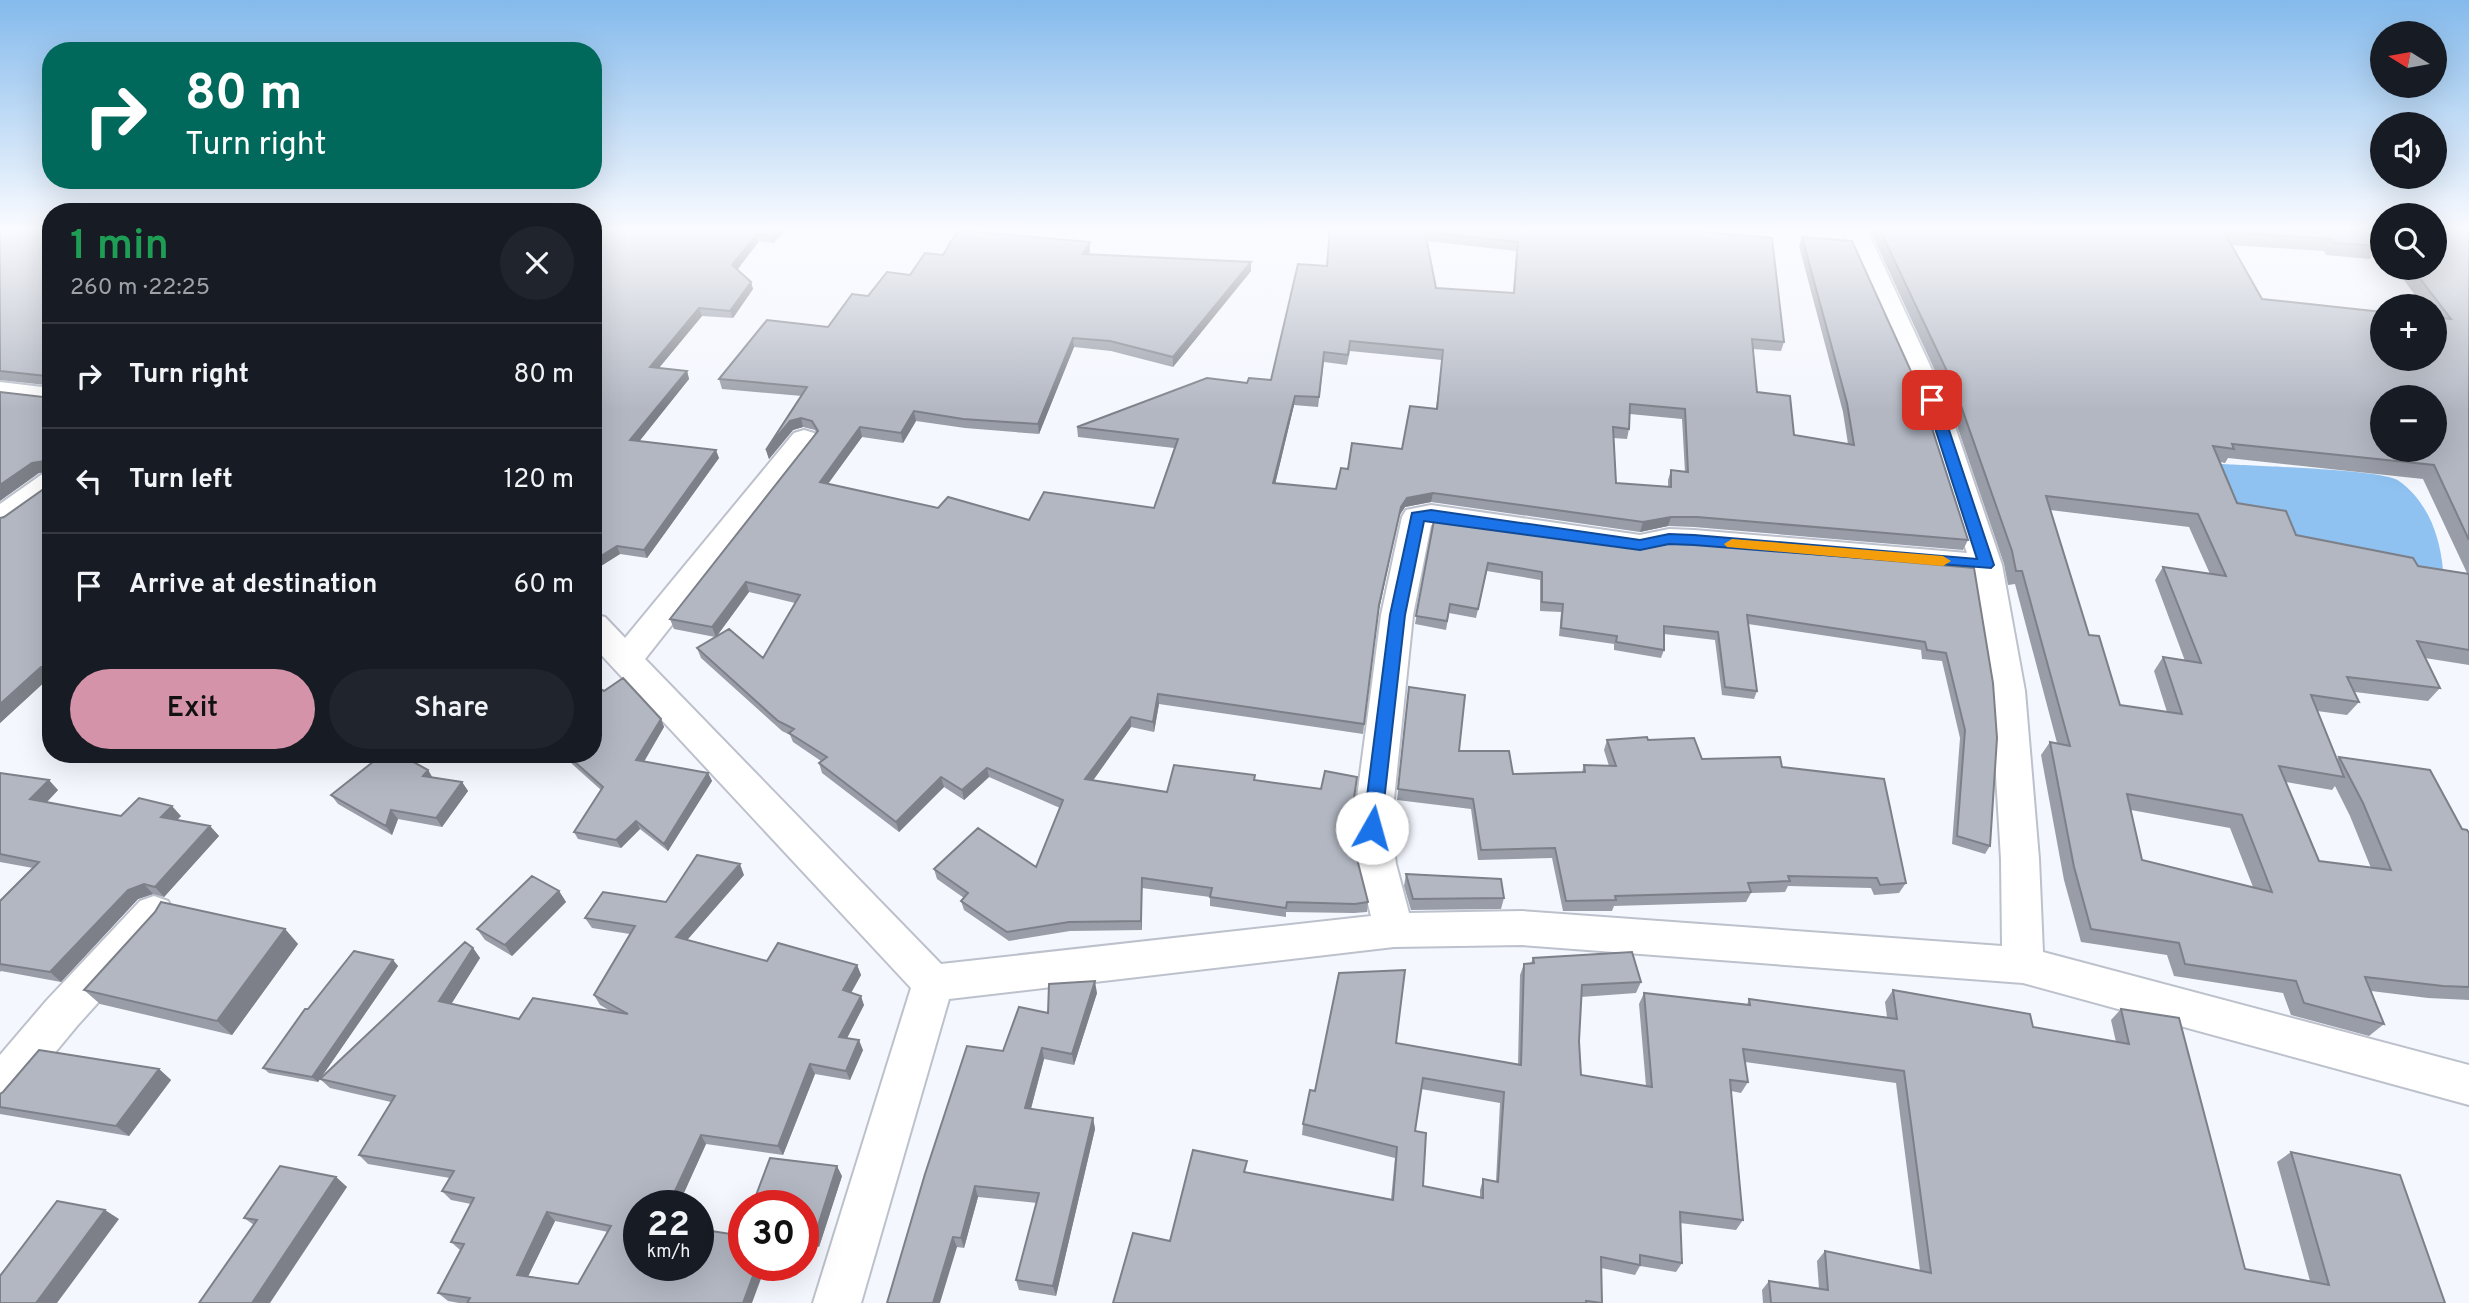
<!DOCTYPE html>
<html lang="en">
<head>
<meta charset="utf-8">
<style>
	:root { --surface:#171b24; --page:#20242c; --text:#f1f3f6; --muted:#9ea1a6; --line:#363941; --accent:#d493a8 }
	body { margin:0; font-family:Overpass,sans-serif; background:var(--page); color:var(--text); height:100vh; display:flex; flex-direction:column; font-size:26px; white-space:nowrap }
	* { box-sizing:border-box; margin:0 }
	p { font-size:23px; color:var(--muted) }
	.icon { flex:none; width:38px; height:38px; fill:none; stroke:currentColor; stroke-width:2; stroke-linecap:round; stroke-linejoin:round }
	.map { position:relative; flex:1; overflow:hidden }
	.sheet { position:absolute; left:42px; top:203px; width:560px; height:560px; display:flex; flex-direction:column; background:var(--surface); border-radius:28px; box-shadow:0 7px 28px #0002 }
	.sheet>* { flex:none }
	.hud { position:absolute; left:42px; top:42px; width:560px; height:147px; border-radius:28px; box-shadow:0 7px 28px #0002; background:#00695c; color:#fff; overflow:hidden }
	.needle { width:46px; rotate:281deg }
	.controls { position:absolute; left:2370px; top:21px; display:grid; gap:14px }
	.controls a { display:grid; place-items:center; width:77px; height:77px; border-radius:50%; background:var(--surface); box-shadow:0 7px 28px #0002; font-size:35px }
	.speed { position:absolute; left:623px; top:1190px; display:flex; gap:14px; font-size:35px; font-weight:700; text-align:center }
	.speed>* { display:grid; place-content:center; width:91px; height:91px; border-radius:50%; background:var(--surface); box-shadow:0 7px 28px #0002; line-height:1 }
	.speed small { font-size:18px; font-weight:400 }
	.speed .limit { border:10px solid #d22; background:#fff; color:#111 }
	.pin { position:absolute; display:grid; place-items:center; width:60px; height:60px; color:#fff; margin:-30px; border-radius:14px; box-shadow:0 4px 10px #0006 }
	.me { position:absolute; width:77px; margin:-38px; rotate:7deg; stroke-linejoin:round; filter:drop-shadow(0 0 5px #0008) }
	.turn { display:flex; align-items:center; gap:24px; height:147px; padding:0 28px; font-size:32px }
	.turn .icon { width:91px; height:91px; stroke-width:2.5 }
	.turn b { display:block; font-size:49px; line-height:60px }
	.round { display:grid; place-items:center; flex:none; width:74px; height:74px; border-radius:37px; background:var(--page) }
	.summary { display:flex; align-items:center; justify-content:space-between; height:119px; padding:0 28px }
	h1 { font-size:42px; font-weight:600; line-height:52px; color:#1e9e55 }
	.action { display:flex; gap:14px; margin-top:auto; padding:14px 28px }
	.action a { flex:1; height:80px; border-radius:42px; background:var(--accent); color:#111; font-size:28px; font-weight:600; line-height:80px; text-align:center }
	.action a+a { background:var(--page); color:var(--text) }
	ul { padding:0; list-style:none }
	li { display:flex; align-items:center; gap:21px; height:105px; padding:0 28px; border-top:2px solid var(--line) }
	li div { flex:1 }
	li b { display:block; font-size:26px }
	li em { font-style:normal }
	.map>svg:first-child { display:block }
	.water { fill:#8fc2f1 }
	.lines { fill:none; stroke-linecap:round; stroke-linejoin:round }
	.minor-casing { stroke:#bcc1cc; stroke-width:4 }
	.minor { fill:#fff; fill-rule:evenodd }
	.wall { fill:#999da7; fill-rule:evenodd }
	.shaded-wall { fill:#7d8088 }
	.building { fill:#b2b7c2; stroke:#7d8088; stroke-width:2; fill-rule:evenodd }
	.route { fill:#1a73e8; stroke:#114b97; stroke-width:2 }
	.slow { fill:#f59e0b }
</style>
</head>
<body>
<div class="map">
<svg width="2469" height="1303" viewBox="0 0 2469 1303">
	<rect width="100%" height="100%" fill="#f4f7fe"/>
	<!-- water -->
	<path class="water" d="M2148,455C2173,458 2198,463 2223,464C2251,466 2383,469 2399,481C2428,502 2440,536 2443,570L2419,567L2332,548L2075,460Z"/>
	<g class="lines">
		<defs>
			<path id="minor" d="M593,228H606L601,235L593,237Z
				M1842,228H1866L1946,400L2002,565L2025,691L2039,859L2043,952L2469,1065V1105L2023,983L1522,945L1394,947L949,999L861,1303H813L911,988L593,646V614L605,617L625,638L794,433L804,430L814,433L818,439L814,445L645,659L941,964L1371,916L1358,864L1353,828L1381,615L1402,517L1406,510L1431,505L1640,535L1669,529L1694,530L1967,553L1918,400ZM1431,525L1640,555L1669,549L1694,550L1972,574L1991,691L2001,859L2002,946L1522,911L1409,913L1396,864L1391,828L1413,615Z
				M0,382L51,388V404L0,398Z
				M51,473V496L11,525L0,528V504L41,475Z
				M154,896L168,901L174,913L168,925L77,1026L15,1101L0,1107V1055L47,1000L140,901Z"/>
		</defs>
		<!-- minor casing -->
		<use href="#minor" class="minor-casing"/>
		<!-- minor -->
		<use href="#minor" class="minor"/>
	</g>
	<!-- wall -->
	<path class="wall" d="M0,228H51L50,677L0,723V518L4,517L45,488V472L39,473L43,397L46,394V385L0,380Z
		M601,228H788L773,243L759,241L737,270L751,282L753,289L733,318L702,316L659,368L687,371L689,379L639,441L719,458L647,558L620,554L593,571V231L600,229Z
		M1320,228H1662L1784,342L1781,351L1753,349L1757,392L1794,435L1848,444L1843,412L1799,246L1802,237L1968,540L1963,550L1694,527L1668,526L1640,532L1431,502L1405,507L1399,516L1378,614L1363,734L1159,704L1154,732L1131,727L1093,780L1167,792L1255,780L1352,820L1356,855L1368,902L1367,912L1354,913L1286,912V917L1210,906V897L1142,888V930L1070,931L1009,941L964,910L961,901L964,898L937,879L934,869L1036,867L1060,808L989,777L964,800L944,787L899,832L822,773L819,763L821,761L793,742L790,735L782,731L701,658L697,648L715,637L674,629L670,619L816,433L815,430L803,427L793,430L769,459L766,450L802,396L722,389L719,379L828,327L868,296L910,275L943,255L1090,242V251L1089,254L1251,262V271L1173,367L1111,351L1074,347L1039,434L965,428L916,421L903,443L862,437L828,484L938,508L1029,520L1154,508L1174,448L1078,437L1077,427L1247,383L1271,380L1327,266L1330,232L1320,231ZM1427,241L1516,251L1513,293L1436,288ZM1350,351L1442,360L1436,409L1402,449L1348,469L1336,489L1275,484L1294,405L1318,407L1324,362L1347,365ZM1630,414L1682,419L1685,472L1671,470L1668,480V487L1616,483L1613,438L1627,439L1629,429ZM749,592L795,603L763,658L717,636Z
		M1869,228H2363L2379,246L2370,259L2326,255L2324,251L2231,245L2262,299L2434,359V306H2423L2395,268H2434L2453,229L2452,228H2469V665L2425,658L2440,688L2428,701L2355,692L2359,702L2347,715L2317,711L2337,759L2339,757L2469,833V1000L2428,998L2371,991L2384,1024L2369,1036L2291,1015L2283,993L2174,976L2167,955L2081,942L2064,880L2041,755L2050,742L2057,743L2015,584L2008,585L2004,564L1948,399ZM2228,458L2423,479L2467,573L2418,566L2296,535L2237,503L2220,462L2225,463ZM2050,510L2189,527L2210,574L2163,567L2155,580L2185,661L2163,657L2154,671L2167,712L2120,705L2089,635ZM2286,782L2332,790L2335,786L2350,816L2371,868L2319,861ZM2131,810L2230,828L2253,887L2142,860Z
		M2374,228H2382V250L2370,234Z
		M1434,520L1642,549L1974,568L1990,846L1985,854L1952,844L1960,738L1942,661L1922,659L1921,650L1748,624L1757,691L1754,699L1722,695L1715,640L1664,634V650L1661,658L1614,650V644L1559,636L1561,612L1540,611V580L1487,571L1476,618L1449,613L1446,630L1415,624Z
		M1409,687L1459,751L1513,774L1582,772L1584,765L1609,766L1604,750L1607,740H1648L1702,759L1782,767L1906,883L1899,893L1874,895L1871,888L1788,886L1785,892L1751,893L1746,902L1614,906L1612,911H1563L1552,858L1478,860L1471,809L1397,800Z
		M604,691L661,719L664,727L644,762L708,773L712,781L668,851L640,829L621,848L578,839L574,832L601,790L572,764L568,756L593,754Z
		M428,770L432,777L462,782L468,791L442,827L398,819L392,835L338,804L331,795Z
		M0,773L58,790L47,802L121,816H181L177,820L210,826L219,836L164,897L153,894L138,899L61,982L1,971L0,972V901L33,868L0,862Z
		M1406,874L1504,898L1501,909L1411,910L1404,886Z
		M744,875L687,940L767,961L857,965L861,975L851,993L864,1005L847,1038L863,1050L850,1080L815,1074L783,1155L706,1144L678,1206H639L752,1303H459L448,1301L438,1293L460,1250L451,1242L471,1204L451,1200L442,1191L450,1178L368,1164L359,1155L391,1102L330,1088L320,1079L473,948L480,958L451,1004L519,1019L612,1012L600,1005L594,995L630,934L592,928L585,918L666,902ZM555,1221L608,1232L578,1284L528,1276Z
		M559,891L566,902L512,956L485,940L477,929Z
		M155,912L285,929L298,944L232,1035L100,1004L84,990Z
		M1533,958L1641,982L1636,993L1581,997L1579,1041L1581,1075L1646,1086L1639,1004L1644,993L1747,1005L1749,999L1887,1017L1885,1002L1893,990L2033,1027L2116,1042L2111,1020L2121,1009L2245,1269L2310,1281L2277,1162L2291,1152L2445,1303H1763L1762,1290L1769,1281L1819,1289L1817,1261L1825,1251L1920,1271L1896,1083L1745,1062L1748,1082L1741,1093L1731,1091L1743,1220L1736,1230L1680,1223L1682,1263L1676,1272L1640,1266L1635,1275L1601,1268L1602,1303H1113L1170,1241L1246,1172L1391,1199L1395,1158L1302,1135L1303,1124L1315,1091L1396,1043L1518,1065L1520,975L1524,964L1531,963ZM1421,1089L1500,1103L1496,1181L1483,1179L1480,1190V1197L1423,1186L1415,1131Z
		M393,960L398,966L318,1082L269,1073L263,1068L308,1009Z
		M1097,993L1074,1065L1044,1059L1031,1109L1093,1118L1095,1129L1056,1296L1019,1290L1016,1280L1037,1203L978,1197L964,1248L957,1247L887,1303L1003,1051L1048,1013Z
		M159,1069L171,1080L129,1136L0,1114V1094Z
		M842,1176L819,1247L803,1245V1206Z
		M336,1177L347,1187L254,1225L244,1218Z"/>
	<!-- shaded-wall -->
	<path class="shaded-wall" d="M779,228H788L773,243L771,236Z
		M757,234L759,241L735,273L732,265Z
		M1090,242V251L1084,263L1083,254Z
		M1251,262V271L1173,367V357Z
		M751,282L753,289L733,318L730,311Z
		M699,308L702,316L653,375L650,367Z
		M1073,338L1074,347L1039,434L1038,424Z
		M687,371L689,379L634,448L630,440Z
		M1295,396L1294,405L1273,493V483Z
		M914,411L916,421L903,443L901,433Z
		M801,418L803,427L793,430L769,459L766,450L790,421Z
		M860,427L862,437L822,492L820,482Z
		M716,450L719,458L647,558L644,550Z
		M45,461L51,471L39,473L0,501V485L32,463Z
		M1433,493L1431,502L1405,507L1399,516L1378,614L1363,734L1379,605L1401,507L1407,498Z
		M1671,517L1668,526L1640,532L1643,522Z
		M617,546L620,554L593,571V561Z
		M746,582L749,592L716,637L712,627Z
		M41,667L50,677L0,723V704Z
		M1158,694L1159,704L1154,732L1153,722Z
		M1131,717V727L1087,789L1085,779Z
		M661,719L664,727L640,768L636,760Z
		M987,768L989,777L964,800L962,790Z
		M428,770L434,780L423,776Z
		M708,773L712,781L668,851L664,844Z
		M941,777L944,787L899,832L896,822Z
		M49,780L58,790L40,809L30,799Z
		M462,782L468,791L442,827L436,818Z
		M172,806L181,816L170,827L161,817Z
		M391,810L398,819L392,835L386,826Z
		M636,821L640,829L621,848L616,840Z
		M210,826L219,836L164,897L155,887Z
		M740,864L744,875L681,947L676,937Z
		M1142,878V930L1141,921Z
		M144,884L153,894L138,899L61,982L50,972L128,890Z
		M559,891L566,902L512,956L505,945Z
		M285,929L298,944L232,1035L217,1021Z
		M473,948L480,958L447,1011L439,1001Z
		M393,960L398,966L318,1082L312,1077Z
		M857,965L861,975L847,1000L843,990Z
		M1095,981L1097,993L1074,1065L1072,1054Z
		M861,996L864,1005L843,1046L839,1037Z
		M859,1040L863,1050L850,1080L846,1071Z
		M1042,1048L1044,1059L1028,1119L1025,1108Z
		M810,1064L815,1074L783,1155L778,1146Z
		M159,1069L171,1080L129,1136L116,1126Z
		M1093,1118L1095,1129L1056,1296L1053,1286Z
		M701,1135L706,1144L678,1206H668Z
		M837,1166L842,1176L819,1247L814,1238Z
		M336,1177L347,1187L270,1303H252Z
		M975,1186L978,1197L964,1248L961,1238Z
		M105,1210L119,1219L57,1303H36Z
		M547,1212L555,1221L525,1283L517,1275Z
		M953,1237L957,1247L940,1303H933Z
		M757,1265H766L752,1303H743Z"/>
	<!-- building -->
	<path class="building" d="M0,228H51V668L41,667L0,704V518L4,517L45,488V461L32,463L0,485V392L43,397L46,394V376L0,371Z
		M601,228H779L771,236L757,234L732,265L751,282L730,311L699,308L650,367L687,371L630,440L716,450L644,550L617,546L593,561V231L600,229Z
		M1330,228H1662L1772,238L1784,342L1752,339L1757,392L1790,396L1794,435L1854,445L1847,403L1802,237L1852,241L1920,391L1968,540L1697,517H1671L1643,522L1433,493L1407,498L1401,507L1379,605L1364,724L1158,694L1153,722L1131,717L1085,779L1167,792L1174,765L1255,775L1254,780L1321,789L1325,771L1357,777L1351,819L1356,855L1368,902L1355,904L1287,902L1286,908L1210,897L1212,888L1142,878L1141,921L1069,922L1007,932L961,901L968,893L934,869L978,828L1036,867L1063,800L987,768L962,790L941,777L896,822L819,763L827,757L789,733L794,729L778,721L697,648L729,629L763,658L800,595L746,582L712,627L670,619L818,431L812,421L801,418L790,421L766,450L807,387L719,379L767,320L828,327L852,294L868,296L887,272L910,275L925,253L943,255L958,230L1090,242L1083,254L1251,262L1173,357L1110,341L1073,338L1038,424L963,419L914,411L901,433L860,427L820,482L938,508L948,497L1029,520L1044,492L1154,508L1178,439L1077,427L1207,378L1247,383L1249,378L1271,380L1298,264L1327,266ZM1425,232L1518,242L1514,293L1436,288ZM1350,341L1443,350L1437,409L1410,406L1402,449L1352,443L1348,469L1341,468L1336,489L1273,483L1295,396L1319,397L1324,352L1348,355ZM1630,404L1685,409L1688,472L1671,470V487L1616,483L1613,427L1629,429Z
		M1879,228H2363L2379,246L2334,243L2332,239L2224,232L2262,299L2382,312V359H2434V317L2451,319L2412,268H2434V228L2469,231V540L2434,465L2232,444L2234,449L2213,446L2237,503L2286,511L2296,535L2413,558L2418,566L2469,574V650L2417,641L2440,688L2347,677L2359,702L2311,695L2344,777L2279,766L2319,861L2391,870L2363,803L2339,757L2430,770L2462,829L2467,830L2469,833V987L2443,986L2365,977L2384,1024L2304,1003L2296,981L2185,964L2179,943L2091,929L2074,867L2050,742L2070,746L2022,571H2016L2012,551L1954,386ZM2382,397H2434V450H2382ZM2046,496L2198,514L2226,576L2163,567L2201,663L2163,657L2182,714L2120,705L2099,636L2089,635ZM2127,794L2242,815L2272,892L2142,860Z
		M1434,520L1642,549L1672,543L1697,544L1974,568L1993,683L1997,738L1990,846L1957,836L1965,730L1946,653L1927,650L1925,642L1747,615L1757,691L1725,687L1718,632L1664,626V650L1616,642L1617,636L1561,628L1563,604L1542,602V572L1488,563L1478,609L1450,604L1447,621L1416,616Z
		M623,678L661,719L636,760L708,773L664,844L636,821L616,840L574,832L603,787L568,756L571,754H593V685L604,691Z
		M1409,687L1465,695L1459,751H1509L1513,774L1585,772L1584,765L1616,766L1607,740L1647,737L1648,740L1694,738L1702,759L1780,757L1782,767L1884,779L1906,883L1880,885L1877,878L1788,876L1790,881L1748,883L1751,892L1615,896L1616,900L1566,901L1555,848L1481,850L1473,799L1398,789Z
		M383,754H399L428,770L423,776L462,782L436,818L391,810L386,826L331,795Z
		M0,773L49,780L30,799L121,816L139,798L172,806L161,817L210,826L155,887L144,884L128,890L50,972L0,964V901L39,862L0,854Z
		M697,855L740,864L676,937L767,961L778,943L857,965L843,990L861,996L839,1037L859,1040L846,1071L810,1064L778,1146L701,1135L668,1206H639V1265H698V1229L744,1236V1265H757L743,1303H467L470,1298L438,1293L464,1244L451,1242L474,1198L442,1191L454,1171L359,1155L395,1096L320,1079L465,942L473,948L439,1001L519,1019L533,998L628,1014L594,995L635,926L585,918L603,892L666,902ZM547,1212L611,1226L578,1284L517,1275Z
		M1406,874L1501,879L1504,898L1413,899Z
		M532,876L559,891L505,945L477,929Z
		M161,902L285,929L217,1021L84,990L155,912Z
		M354,951L393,960L312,1077L263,1068L305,1009H308Z
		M1632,952L1641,982L1582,985L1579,1041L1581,1075L1652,1087L1644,993L1750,1005L1749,999L1897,1019L1893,990L2030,1014L2033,1027L2129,1044L2121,1009L2179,1018L2245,1269L2329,1285L2291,1152L2400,1175L2445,1303H1771L1769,1281L1828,1290L1825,1251L1931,1273L1904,1071L1743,1049L1748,1082L1730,1080L1743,1220L1680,1212L1682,1263L1640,1255V1265L1601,1257L1602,1303L1586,1301V1303H1113L1133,1233L1170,1241L1193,1150L1247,1161L1244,1172L1393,1200L1397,1147L1303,1124L1310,1090L1315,1091L1339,973L1405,970L1396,1043L1521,1065L1524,964L1534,963L1533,958ZM1423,1078L1504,1092L1498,1182L1483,1179V1198L1423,1186L1426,1133L1415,1131Z
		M1095,981L1072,1054L1042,1048L1025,1108L1093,1118L1053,1286L1016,1280L1039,1193L975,1186L961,1238L953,1237L933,1303H887L925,1174L967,1046L1003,1051L1019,1007L1048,1013L1049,984Z
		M39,1050L159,1069L116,1126L0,1107V1094L3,1092Z
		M770,1158L837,1166L814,1238L803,1236V1206H752Z
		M280,1166L336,1177L252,1303H199L257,1220L244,1218Z
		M57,1201L105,1210L36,1303H0V1276Z"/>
	<!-- sky -->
	<linearGradient id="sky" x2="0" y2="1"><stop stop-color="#84baec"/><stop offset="0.56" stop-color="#fafbff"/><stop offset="1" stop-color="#fafbff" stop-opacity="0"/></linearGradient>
	<rect width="2469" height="410" fill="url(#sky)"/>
	<!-- route -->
	<path class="route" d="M1932,396L1939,400L1994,565L1991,568L1694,545L1669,544L1640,550L1424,521L1405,615L1381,828L1378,833L1372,835L1365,833L1363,828L1390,615L1412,513L1431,510L1640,540L1669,534L1694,535L1977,559L1926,400Z"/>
	<!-- slow -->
	<path class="slow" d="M1732,539L1943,556L1951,561L1943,566L1727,547L1724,544Z"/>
</svg>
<div class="controls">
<a><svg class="needle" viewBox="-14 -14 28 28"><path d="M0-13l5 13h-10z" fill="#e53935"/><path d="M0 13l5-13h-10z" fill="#9ea1a6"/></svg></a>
<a><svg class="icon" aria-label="sound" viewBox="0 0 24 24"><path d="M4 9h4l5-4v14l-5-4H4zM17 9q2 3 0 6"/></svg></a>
<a><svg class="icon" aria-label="search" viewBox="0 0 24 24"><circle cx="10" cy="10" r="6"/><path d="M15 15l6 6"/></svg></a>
<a>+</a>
<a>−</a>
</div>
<div class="speed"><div>22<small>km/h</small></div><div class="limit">30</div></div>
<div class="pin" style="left:1932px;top:400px;background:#d93025"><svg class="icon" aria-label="arrive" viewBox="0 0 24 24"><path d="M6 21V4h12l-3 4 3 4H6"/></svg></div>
<svg class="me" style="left:1372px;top:828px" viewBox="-20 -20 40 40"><circle r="19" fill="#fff"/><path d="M0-13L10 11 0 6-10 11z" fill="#1a73e8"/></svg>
<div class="hud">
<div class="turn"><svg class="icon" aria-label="right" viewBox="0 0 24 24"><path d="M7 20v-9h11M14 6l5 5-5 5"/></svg><div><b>80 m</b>Turn right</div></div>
</div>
<section class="sheet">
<div class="summary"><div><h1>1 min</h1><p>260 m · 22:25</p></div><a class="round"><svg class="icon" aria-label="close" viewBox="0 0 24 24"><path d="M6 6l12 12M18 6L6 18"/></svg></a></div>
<ul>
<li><svg class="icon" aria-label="right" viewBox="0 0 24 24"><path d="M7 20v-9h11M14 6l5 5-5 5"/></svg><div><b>Turn right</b></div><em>80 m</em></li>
<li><svg class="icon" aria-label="left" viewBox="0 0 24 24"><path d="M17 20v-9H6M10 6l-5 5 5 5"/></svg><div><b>Turn left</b></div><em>120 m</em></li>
<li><svg class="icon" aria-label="arrive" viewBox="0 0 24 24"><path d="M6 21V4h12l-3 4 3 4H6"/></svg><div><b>Arrive at destination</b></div><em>60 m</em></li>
</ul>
<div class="action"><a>Exit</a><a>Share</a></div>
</section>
</div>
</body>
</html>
